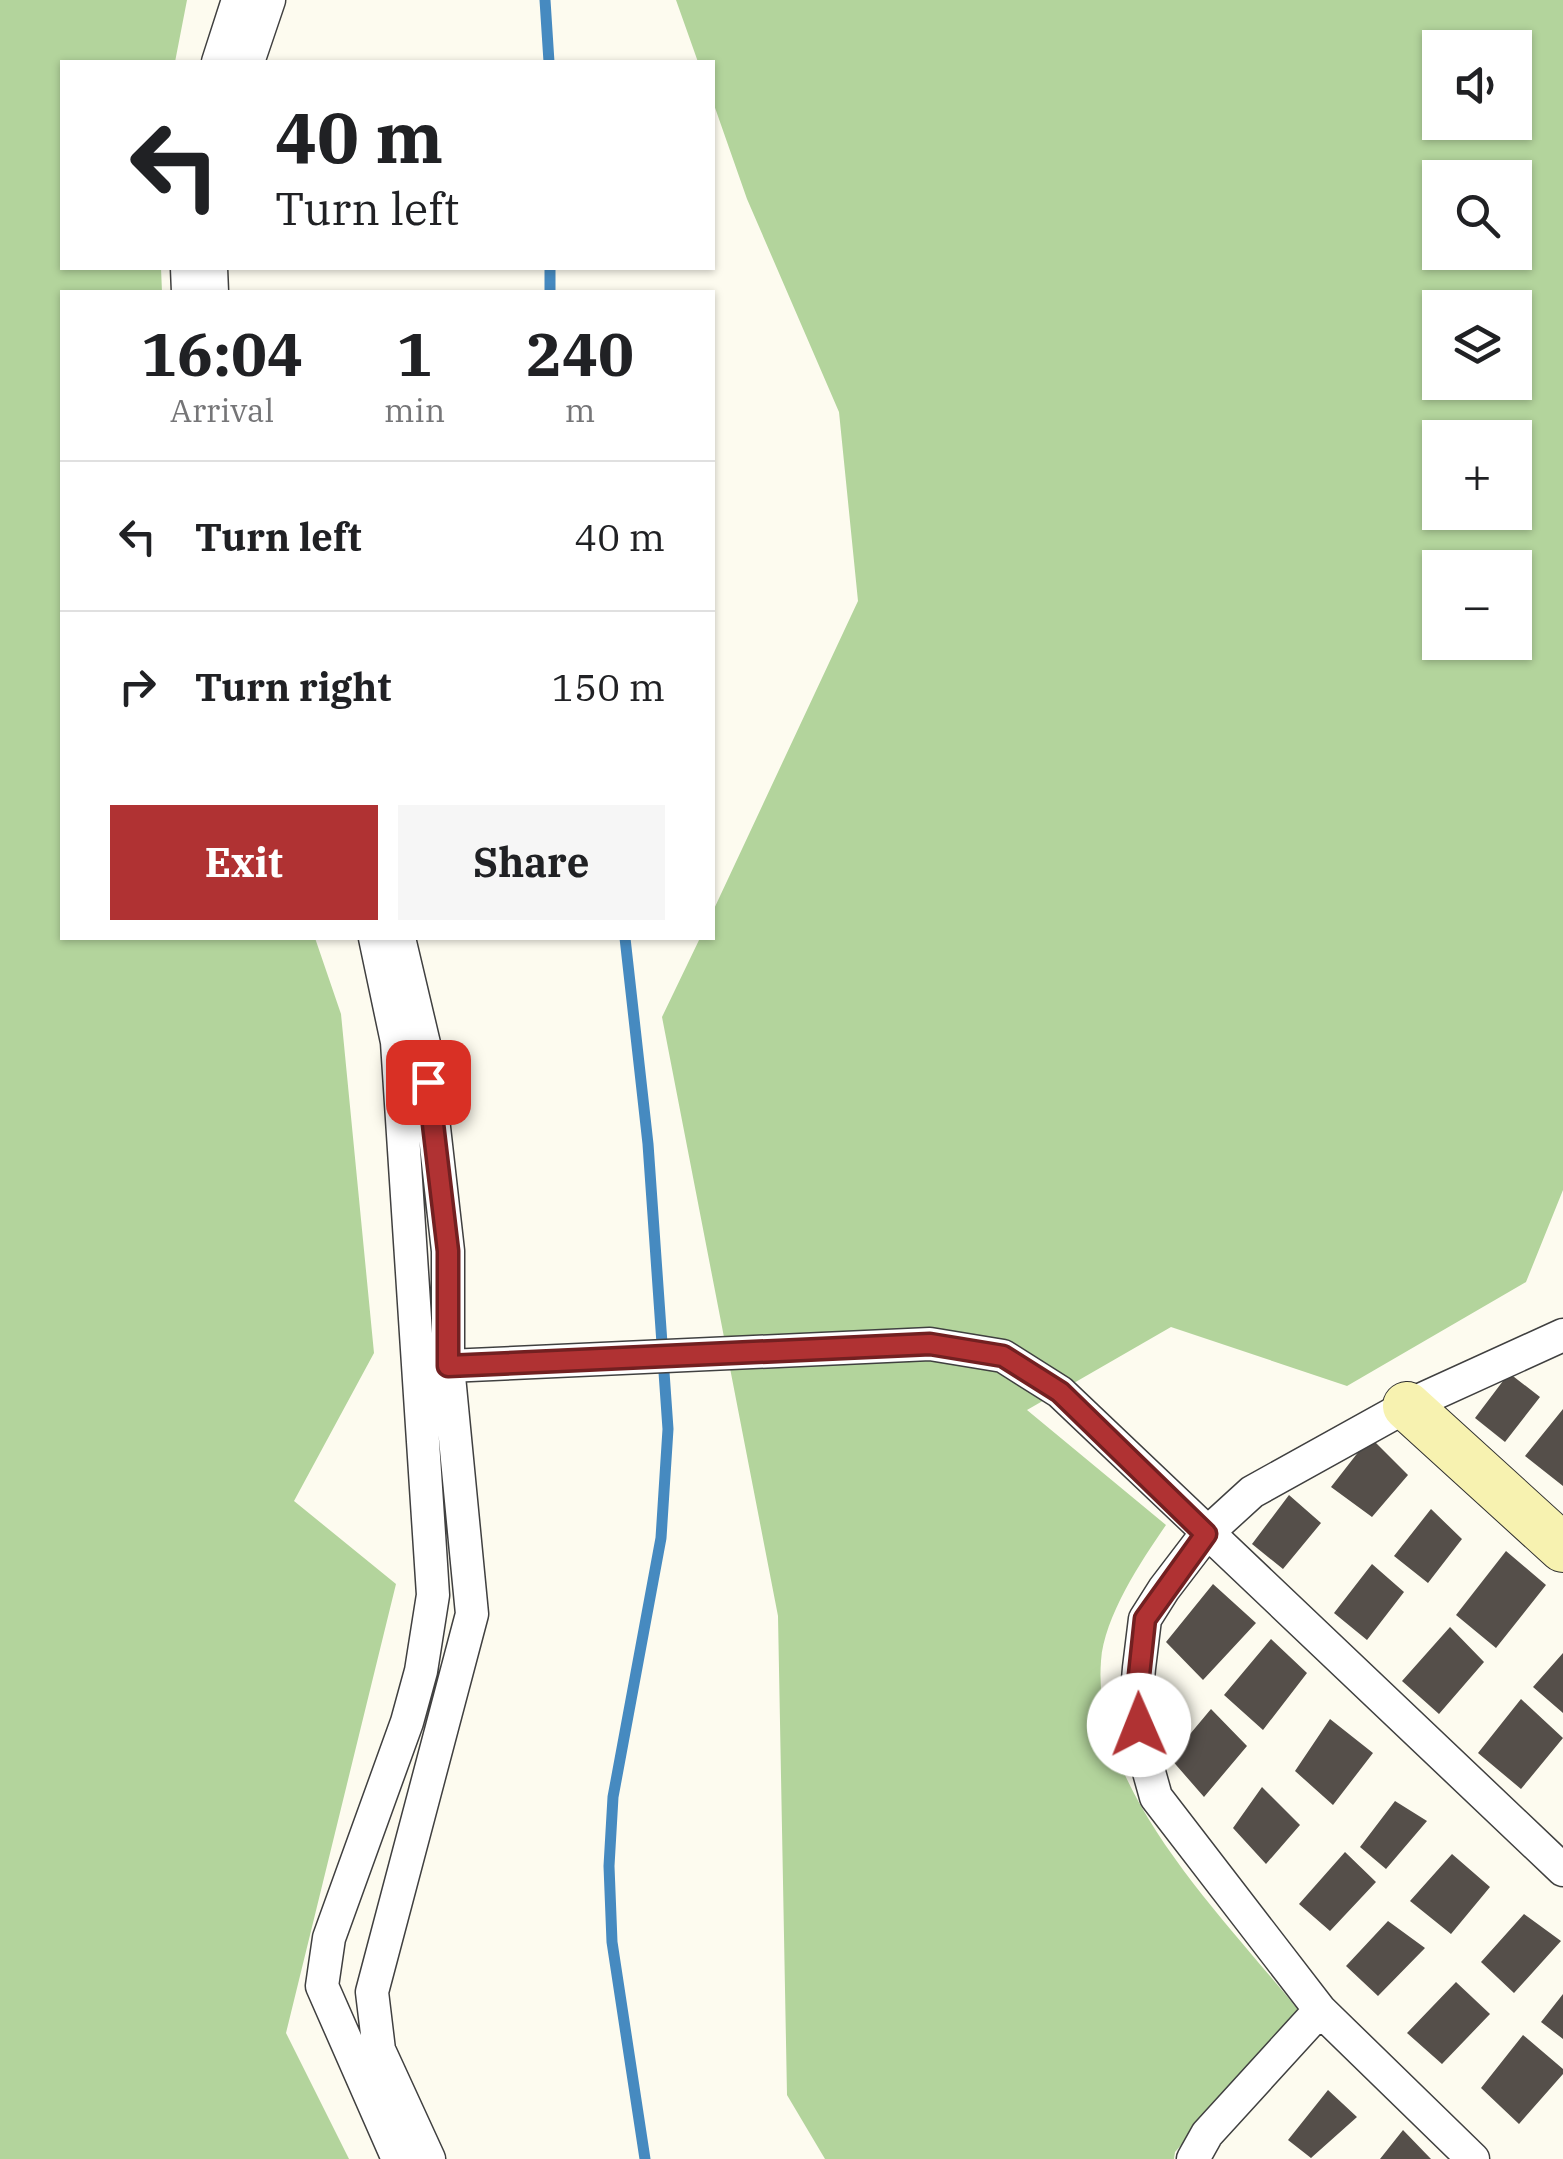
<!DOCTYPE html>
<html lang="en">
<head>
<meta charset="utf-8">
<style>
	:root { --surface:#fff; --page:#f6f6f6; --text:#202124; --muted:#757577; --line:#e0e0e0; --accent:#b03233 }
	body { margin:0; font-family:"IBM Plex Serif",serif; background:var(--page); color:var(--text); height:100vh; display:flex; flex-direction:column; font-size:38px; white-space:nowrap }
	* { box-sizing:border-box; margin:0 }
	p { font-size:32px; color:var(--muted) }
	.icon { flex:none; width:55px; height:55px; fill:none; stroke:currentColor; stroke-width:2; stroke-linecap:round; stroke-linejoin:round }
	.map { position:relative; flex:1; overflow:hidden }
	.sheet { position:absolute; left:60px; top:290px; width:655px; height:650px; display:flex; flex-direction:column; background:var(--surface); border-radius:0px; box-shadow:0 2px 8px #0004 }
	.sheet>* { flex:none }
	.hud { position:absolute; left:60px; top:60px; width:655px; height:210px; border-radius:0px; box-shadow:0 2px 8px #0004; background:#fff; color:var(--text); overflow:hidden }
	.fabs { position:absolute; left:1422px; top:30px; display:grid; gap:20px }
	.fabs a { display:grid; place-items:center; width:110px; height:110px; border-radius:0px; background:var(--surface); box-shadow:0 2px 8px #0004; font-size:50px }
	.pin { position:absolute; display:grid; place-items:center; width:85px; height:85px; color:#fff; margin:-42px; border-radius:20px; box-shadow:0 5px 15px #0006 }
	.me { position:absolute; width:110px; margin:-55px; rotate:359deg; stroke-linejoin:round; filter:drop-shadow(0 0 8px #0008) }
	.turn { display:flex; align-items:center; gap:35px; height:210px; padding:0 50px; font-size:45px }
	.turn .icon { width:130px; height:130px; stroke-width:2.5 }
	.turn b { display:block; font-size:70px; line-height:85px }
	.eta { display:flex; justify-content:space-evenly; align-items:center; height:170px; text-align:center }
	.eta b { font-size:60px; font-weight:700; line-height:70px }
	.button { display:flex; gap:20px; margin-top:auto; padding:20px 50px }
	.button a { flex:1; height:115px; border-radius:0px; background:var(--accent); color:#fff; font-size:40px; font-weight:700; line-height:115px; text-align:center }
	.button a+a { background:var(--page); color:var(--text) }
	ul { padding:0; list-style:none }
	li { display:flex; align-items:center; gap:30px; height:150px; padding:0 50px; border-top:2px solid var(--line) }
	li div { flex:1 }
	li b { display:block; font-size:38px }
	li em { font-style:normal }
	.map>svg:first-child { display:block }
	.forest { fill:#b3d49c; fill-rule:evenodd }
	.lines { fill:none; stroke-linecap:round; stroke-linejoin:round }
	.stream { stroke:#468ac0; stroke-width:11 }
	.building { fill:#554f4a }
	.street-casing { stroke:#404040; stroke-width:35 }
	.secondary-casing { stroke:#2f2f2f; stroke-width:50 }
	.street { stroke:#fff; stroke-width:32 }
	.secondary { stroke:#f7f2b0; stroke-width:48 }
	.route-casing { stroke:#722021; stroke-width:25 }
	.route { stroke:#b03233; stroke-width:18 }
</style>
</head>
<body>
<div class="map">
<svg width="1563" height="2159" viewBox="0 0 1563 2159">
	<rect width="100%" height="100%" fill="#fdfbef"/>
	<!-- forest -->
	<path class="forest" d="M0,0H187L175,62H62V268H161L162,292H62V938H315L341,1014L374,1353L294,1501L396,1584L286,2033L349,2159H0Z
		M676,0H1563V1190L1526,1282L1347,1386L1171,1327L1027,1410L1166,1525C1141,1561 1104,1617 1101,1661C1091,1789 1223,1916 1299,2011L1175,2152L1174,2159H825L787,2095L778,1616L662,1017L700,938H712L713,911L858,601L839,412L747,199L713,102L712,62H698ZM1440,48H1515V122H1440ZM1440,178H1515V252H1440ZM1440,308H1515V382H1440ZM1440,438H1515V512H1440ZM1440,568H1515V642H1440Z"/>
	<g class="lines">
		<!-- stream -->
		<path class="stream" d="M545,0L549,62
			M550,268V292
			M625,938L648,1144L668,1429L661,1538L613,1797L609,1866L612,1942L645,2159"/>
	</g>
	<!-- building -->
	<path class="building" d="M1509,1373L1540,1397L1505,1442L1475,1418Z
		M1563,1409V1486L1525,1456Z
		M1370,1437L1408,1475L1372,1517L1331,1487Z
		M1289,1495L1321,1523L1283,1569L1252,1544Z
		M1431,1509L1462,1539L1428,1583L1394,1556Z
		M1506,1551L1546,1585L1496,1648L1456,1615Z
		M1372,1564L1404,1592L1367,1640L1334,1613Z
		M1213,1584L1256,1623L1203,1680L1166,1642Z
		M1450,1627L1484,1662L1439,1714L1402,1681Z
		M1271,1639L1307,1673L1263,1730L1224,1695Z
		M1563,1653V1713L1533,1687Z
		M1521,1699L1563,1738L1521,1789L1478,1753Z
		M1211,1709L1247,1746L1204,1797L1170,1758Z
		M1330,1719L1373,1753L1333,1805L1295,1771Z
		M1262,1787L1300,1825L1266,1864L1233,1828Z
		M1395,1801L1427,1821L1386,1869L1360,1847Z
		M1345,1852L1376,1882L1330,1931L1299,1904Z
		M1452,1854L1490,1887L1451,1934L1410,1901Z
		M1524,1914L1561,1941L1514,1993L1481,1962Z
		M1388,1921L1425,1948L1378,1996L1346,1966Z
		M1456,1982L1490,2014L1442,2064L1407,2033Z
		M1563,1994V2039L1541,2022Z
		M1523,2035L1563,2069V2074L1519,2124L1481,2088Z
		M1328,2090L1357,2117L1311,2158L1288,2140Z
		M1403,2130L1431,2159H1380Z"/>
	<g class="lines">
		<defs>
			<path id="street" d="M218,62L238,0
				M248,62L269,0
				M187,268L188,292
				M211,268L212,292
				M375,938L397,1042L433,1595L421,1671L407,1722L329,1938L322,1986L398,2159
				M399,938L425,1048L448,1251V1366L472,1614L372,1992L379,2050L429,2159
				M448,1366L930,1344L1003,1356L1060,1392L1563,1870
				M1193,2159L1207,2134L1320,2010
				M1473,2159L1320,2010L1156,1797L1142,1747L1136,1703L1139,1668L1145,1619L1164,1589L1206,1534L1252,1492L1407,1406L1563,1335"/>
			<path id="secondary" d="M1407,1406L1563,1548"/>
		</defs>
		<!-- street casing -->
		<use href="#street" class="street-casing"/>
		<!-- secondary casing -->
		<use href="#secondary" class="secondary-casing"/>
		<!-- street -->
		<use href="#street" class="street"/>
		<!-- secondary -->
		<use href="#secondary" class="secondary"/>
	</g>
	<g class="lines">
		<defs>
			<path id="route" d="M428,1082L448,1251V1366L930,1344L1003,1356L1060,1392L1206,1534L1145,1619L1136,1703L1139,1725"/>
		</defs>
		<!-- route casing -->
		<use href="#route" class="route-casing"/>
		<!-- route -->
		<use href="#route" class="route"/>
	</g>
</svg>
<div class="fabs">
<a><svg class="icon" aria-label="sound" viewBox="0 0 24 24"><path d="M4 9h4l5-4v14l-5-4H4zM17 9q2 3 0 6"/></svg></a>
<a><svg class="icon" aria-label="search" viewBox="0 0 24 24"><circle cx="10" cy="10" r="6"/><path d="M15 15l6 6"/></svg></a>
<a><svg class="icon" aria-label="layers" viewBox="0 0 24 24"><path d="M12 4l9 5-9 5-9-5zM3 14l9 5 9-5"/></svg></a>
<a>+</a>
<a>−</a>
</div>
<div class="pin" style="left:428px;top:1082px;background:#d93025"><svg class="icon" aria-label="arrive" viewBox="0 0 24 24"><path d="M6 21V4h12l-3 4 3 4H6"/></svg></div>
<svg class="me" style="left:1139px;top:1725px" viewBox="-20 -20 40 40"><circle r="19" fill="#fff"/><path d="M0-13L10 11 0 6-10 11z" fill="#b03233"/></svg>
<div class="hud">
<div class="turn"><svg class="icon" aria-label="left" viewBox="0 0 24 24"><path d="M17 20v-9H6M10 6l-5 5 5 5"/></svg><div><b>40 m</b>Turn left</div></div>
</div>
<section class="sheet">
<div class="eta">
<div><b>16:04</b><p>Arrival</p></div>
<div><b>1</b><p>min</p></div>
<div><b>240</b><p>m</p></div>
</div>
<ul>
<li><svg class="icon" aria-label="left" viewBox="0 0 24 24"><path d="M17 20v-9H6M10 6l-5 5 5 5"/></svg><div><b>Turn left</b></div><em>40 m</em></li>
<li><svg class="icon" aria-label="right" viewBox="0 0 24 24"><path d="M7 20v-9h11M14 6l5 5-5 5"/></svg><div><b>Turn right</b></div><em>150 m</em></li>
</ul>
<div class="button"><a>Exit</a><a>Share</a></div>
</section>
</div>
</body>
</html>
